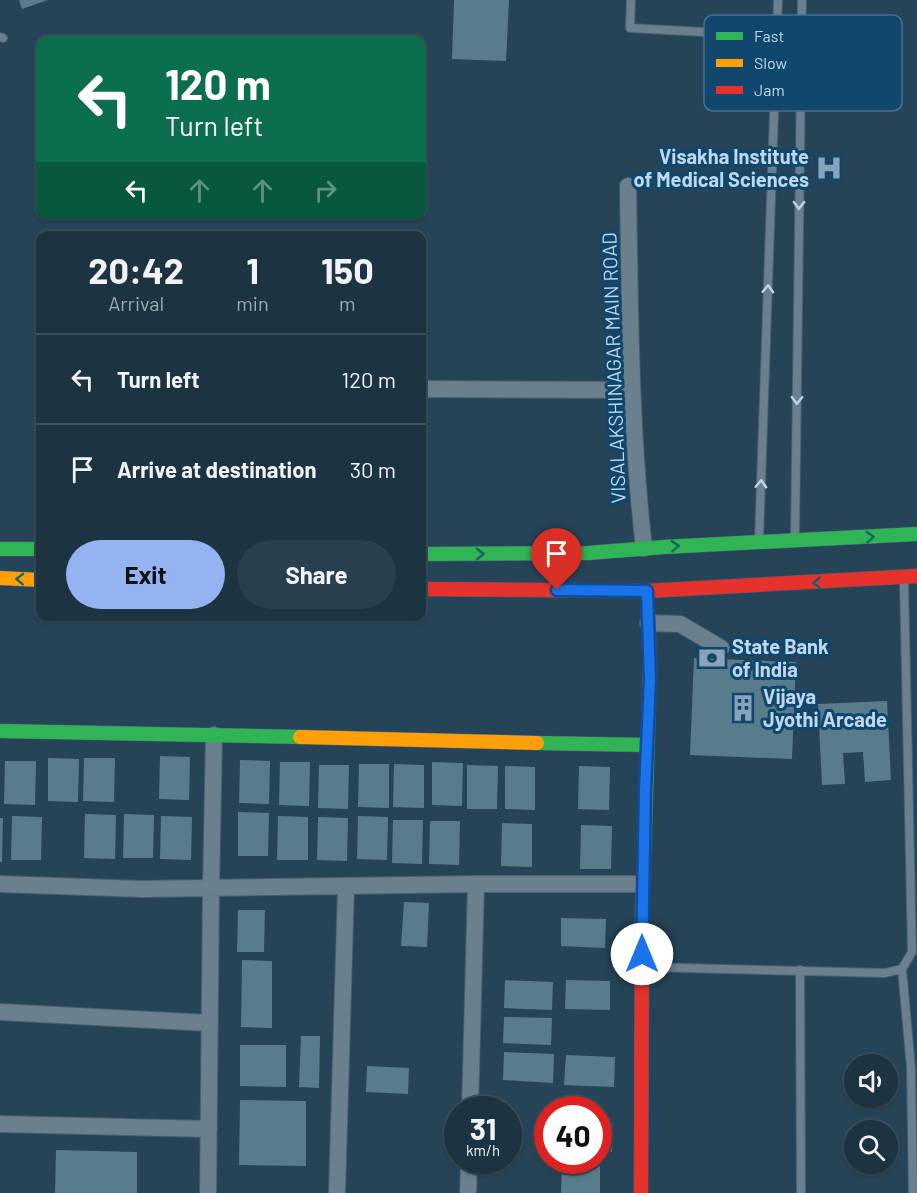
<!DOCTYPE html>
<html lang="en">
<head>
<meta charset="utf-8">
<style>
	:root { --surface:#1c3342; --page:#293f4d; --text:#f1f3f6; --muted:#a0aab2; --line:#3a4e5b; --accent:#95b2f1 }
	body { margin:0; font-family:Barlow,sans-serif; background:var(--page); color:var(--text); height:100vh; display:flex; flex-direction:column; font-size:22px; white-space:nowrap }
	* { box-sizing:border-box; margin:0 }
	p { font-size:20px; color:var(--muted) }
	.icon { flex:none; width:33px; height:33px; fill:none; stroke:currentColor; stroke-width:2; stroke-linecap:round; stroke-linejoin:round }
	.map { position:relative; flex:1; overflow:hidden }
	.sheet { position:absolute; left:36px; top:231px; width:390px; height:390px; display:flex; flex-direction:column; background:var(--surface); border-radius:12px; box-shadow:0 2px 4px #0004,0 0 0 2px var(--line) }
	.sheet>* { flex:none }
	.banner { position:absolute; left:36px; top:36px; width:390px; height:183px; border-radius:12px; box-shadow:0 2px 4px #0004,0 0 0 2px var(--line); background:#0b6e4f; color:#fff; overflow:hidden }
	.buttons { position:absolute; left:844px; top:1054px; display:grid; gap:12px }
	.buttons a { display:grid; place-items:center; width:54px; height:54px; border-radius:50%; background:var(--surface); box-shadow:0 2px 4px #0004,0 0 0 2px var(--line); font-size:30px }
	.speed { position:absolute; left:444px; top:1096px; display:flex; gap:12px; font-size:30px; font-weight:700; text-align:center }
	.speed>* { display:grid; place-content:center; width:78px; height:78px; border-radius:50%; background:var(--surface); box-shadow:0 2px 4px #0004,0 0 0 2px var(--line); line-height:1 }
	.speed small { font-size:15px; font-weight:400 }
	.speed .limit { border:9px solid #d22; background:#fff; color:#111 }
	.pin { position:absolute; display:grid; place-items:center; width:51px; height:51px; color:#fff; margin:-62px -26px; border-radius:50% 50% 50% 0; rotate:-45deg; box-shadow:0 0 6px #0007 }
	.pin .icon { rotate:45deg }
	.me { position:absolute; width:66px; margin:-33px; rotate:0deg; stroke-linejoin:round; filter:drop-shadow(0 0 4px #0008) }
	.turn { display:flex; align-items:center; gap:21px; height:126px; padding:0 30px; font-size:27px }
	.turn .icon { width:78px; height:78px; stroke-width:2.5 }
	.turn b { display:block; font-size:42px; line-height:51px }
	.lanes { display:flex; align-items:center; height:57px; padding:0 30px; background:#0003; justify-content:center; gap:30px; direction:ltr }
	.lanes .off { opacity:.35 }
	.eta { display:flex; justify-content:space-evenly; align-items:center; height:102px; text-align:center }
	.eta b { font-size:36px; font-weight:700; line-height:42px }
	.cta { display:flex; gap:12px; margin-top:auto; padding:12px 30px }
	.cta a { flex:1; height:69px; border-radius:36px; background:var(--accent); color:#111; font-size:24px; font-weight:700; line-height:69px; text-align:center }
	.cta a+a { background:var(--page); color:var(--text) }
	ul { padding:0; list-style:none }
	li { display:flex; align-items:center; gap:18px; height:90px; padding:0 30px; border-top:2px solid var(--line) }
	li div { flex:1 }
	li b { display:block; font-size:22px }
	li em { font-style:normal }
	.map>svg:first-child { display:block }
	.building { fill:#597c8c }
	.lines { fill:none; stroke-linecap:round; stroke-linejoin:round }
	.lane-casing { stroke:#485f6f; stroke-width:10 }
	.street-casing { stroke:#485f6f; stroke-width:18 }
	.fast-casing { stroke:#485f6f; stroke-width:15 }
	.slow-casing { stroke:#485f6f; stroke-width:15 }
	.jam-casing { stroke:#485f6f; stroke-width:15 }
	.lane { stroke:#6a808f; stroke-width:8 }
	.street { stroke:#6a808f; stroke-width:16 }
	.fast { stroke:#30b455; stroke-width:14 }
	.slow { stroke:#ff9f0a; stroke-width:14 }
	.jam { stroke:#e5322d; stroke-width:14 }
	.oneway { stroke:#bad4e9 }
	.oneway2 { stroke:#196267 }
	.route-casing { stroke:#114b97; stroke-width:15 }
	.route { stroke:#1a73e8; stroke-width:10 }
	.labels { text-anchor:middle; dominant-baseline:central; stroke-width:6; stroke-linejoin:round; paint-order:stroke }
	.poi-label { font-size:20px; font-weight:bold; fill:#bed8ee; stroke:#11476d; text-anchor:start }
	.street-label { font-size:20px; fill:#bed8ee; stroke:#11476d }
	.key { fill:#11476d; stroke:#457294; stroke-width:1.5 }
	.key-label { font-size:16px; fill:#bed8ee }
</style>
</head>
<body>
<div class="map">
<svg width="917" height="1193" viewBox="0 0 917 1193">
	<rect width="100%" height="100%" fill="#264458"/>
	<!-- building -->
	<path class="building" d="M19,0H48L22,9Z
		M454,0H509L506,61L452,59Z
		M694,658L796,662L792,759L690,755Z
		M887,701L891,780L865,782L863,752L843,753L845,784L822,785L818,704Z
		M160,756L190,757L189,800L159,799Z
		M48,758L79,759L78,802L48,801Z
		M84,758H115L114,802L83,801Z
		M240,760L270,761L269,804L239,803Z
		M5,761H36L35,805L4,804Z
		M280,762H310L309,806L279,805Z
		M432,762L463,763L462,806L432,805Z
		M359,764H389V808L358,807Z
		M394,764L424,765V808L393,807Z
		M319,765H349L348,809L318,808Z
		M467,765L498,766L497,809H467Z
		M505,766L535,767V810L505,809Z
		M579,766L610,767L609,810L578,809Z
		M238,812L269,813L268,856H238Z
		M85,814L116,815L115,859L84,858Z
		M124,814L154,815L153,858H123Z
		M12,816L42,817L41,860H11Z
		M161,816L192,817L191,860L160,859Z
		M278,816L308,817V860H277Z
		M358,816L388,817L387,860L357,859Z
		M318,817L348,818L347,861L317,860Z
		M0,818H3L2,862H0Z
		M393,820H423L422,864L392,863Z
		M430,821H460L459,865L429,864Z
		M502,823L532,824V867L501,866Z
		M581,825L612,826L611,869H580Z
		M404,902L429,903L427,947L401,946Z
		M238,910H265L264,952H237Z
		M561,918L606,919L605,948L561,946Z
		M242,960L272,961V1028L241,1027Z
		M505,980L553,982L552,1010L504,1008Z
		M566,980L610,981V1010L565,1009Z
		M504,1017L552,1018L551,1045L503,1043Z
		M301,1036H320L319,1088L299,1087Z
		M240,1045H286V1087L240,1086Z
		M504,1052L554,1054L553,1083L503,1080Z
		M566,1055L615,1057L614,1087L564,1085Z
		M367,1066L409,1068L408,1094L366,1092Z
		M240,1100L306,1101V1166L239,1165Z
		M598,1123L613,1124L612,1152L598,1151Z
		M56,1150L137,1152V1193H55Z
		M562,1161H600V1193H561Z"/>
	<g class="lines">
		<defs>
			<path id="lane" d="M631,0L630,28L778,36
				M0,37L3,38
				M795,536L802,0
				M759,539L778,0
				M644,967L885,973L902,969L912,952L904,581
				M902,969L911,1068L913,1193
				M800,970L801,1193"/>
			<path id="street" d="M628,186C630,307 630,428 644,548
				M426,389L632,390
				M648,623L680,624L721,648
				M0,884L142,889L476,884H642
				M0,1012L209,1023
				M470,1110L476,884
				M0,1124L209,1129
				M208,1193L211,889L214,735
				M337,1193L346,887
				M468,1193L469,1161"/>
			<path id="fast" d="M0,549H40
				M422,554L588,553L664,547L917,534
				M0,731L300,737
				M537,743L646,745
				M642,920L650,669"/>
			<path id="slow" d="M0,578L40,580
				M300,737L537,743"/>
			<path id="jam" d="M422,589L647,591L917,576
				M647,591L650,669
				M641,1193L642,920"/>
		</defs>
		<!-- lane casing -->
		<use href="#lane" class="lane-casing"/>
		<!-- street casing -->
		<use href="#street" class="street-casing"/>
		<!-- fast casing -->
		<use href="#fast" class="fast-casing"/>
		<!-- slow casing -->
		<use href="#slow" class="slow-casing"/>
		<!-- jam casing -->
		<use href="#jam" class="jam-casing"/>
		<!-- lane -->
		<use href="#lane" class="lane"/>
		<!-- street -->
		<use href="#street" class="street"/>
		<!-- fast -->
		<use href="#fast" class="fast"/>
		<!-- slow -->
		<use href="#slow" class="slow"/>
		<!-- jam -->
		<use href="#jam" class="jam"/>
	</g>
	<!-- one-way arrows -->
	<defs><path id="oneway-chevron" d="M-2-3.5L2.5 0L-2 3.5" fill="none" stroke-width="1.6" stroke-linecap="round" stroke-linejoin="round" transform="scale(1.5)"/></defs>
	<g class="oneway">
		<use href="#oneway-chevron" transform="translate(799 205) rotate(91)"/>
		<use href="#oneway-chevron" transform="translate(768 289) rotate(-88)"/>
		<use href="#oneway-chevron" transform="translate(797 400) rotate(91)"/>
		<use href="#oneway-chevron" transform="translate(761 484) rotate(-88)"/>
	</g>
	<g class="oneway2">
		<use href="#oneway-chevron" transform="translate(870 537) rotate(-3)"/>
		<use href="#oneway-chevron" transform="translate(675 546) rotate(-3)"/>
		<use href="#oneway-chevron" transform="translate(480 554) rotate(-1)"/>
		<use href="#oneway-chevron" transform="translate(20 579) rotate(-178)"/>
		<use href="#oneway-chevron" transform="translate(817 583) rotate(176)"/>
	</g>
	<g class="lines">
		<defs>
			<path id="route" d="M557,590L647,591L650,679L645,791L642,954"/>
		</defs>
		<!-- route casing -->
		<use href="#route" class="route-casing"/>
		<!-- route -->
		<use href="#route" class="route"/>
	</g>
	<!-- icons -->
	<defs>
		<symbol id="hospital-bare" viewBox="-9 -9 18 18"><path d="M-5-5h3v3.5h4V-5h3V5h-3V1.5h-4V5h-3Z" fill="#89a4ba" stroke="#11476d" stroke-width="2.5" paint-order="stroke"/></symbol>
		<symbol id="bank-bare" viewBox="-9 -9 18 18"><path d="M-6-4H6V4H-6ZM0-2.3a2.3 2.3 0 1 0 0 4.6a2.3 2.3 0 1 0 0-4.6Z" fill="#89a4ba" stroke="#11476d" stroke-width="2.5" paint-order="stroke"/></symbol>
		<symbol id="building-bare" viewBox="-9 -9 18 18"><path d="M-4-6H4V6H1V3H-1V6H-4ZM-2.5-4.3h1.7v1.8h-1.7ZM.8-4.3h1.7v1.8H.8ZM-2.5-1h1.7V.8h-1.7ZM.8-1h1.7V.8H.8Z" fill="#89a4ba" stroke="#11476d" stroke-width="2.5" paint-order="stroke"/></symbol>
	</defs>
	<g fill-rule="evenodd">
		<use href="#hospital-bare" x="810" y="149" width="38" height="38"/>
		<use href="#bank-bare" x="693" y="639" width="38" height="38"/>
		<use href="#building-bare" x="724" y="689" width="38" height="38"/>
	</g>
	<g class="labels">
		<!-- poi labels -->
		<g class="poi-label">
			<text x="809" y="156" text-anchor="end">Visakha Institute<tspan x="809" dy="23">of Medical Sciences</tspan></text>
			<text x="732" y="646">State Bank<tspan x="732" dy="23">of India</tspan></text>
			<text x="763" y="696">Vijaya<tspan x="763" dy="23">Jyothi Arcade</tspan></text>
		</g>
		<!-- street labels -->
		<g class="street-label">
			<text transform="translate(613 368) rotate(-92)">VISALAKSHINAGAR MAIN ROAD</text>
		</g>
	</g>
	<!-- legend -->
	<rect x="704" y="15" width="198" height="96" rx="9" class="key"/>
	<rect x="716" y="32" width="27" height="8" fill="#30b455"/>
	<rect x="716" y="59" width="27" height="8" fill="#ff9f0a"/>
	<rect x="716" y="86" width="27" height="8" fill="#e5322d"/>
	<g class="key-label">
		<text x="754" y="42">Fast</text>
		<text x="754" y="69">Slow</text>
		<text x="754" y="96">Jam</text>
	</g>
</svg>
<div class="buttons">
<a><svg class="icon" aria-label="sound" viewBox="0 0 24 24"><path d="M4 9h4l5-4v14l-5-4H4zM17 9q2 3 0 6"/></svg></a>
<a><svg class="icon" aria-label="search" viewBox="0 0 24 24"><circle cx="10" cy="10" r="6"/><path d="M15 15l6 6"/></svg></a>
</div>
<div class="speed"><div>31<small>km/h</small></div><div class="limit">40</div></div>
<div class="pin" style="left:557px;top:590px;background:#d93025"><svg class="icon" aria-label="arrive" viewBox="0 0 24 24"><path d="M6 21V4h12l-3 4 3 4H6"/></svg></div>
<svg class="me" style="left:642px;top:954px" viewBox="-20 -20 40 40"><circle r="19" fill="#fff"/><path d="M0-13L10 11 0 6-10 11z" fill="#1a73e8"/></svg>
<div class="banner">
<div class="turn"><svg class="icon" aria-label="left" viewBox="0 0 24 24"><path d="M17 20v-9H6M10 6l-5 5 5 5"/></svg><div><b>120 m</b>Turn left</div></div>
<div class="lanes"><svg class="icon" aria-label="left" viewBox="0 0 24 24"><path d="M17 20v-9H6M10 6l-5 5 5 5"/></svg><svg class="icon off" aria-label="ahead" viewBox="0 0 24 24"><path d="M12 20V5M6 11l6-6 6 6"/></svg><svg class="icon off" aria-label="ahead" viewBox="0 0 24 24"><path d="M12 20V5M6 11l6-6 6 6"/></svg><svg class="icon off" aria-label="right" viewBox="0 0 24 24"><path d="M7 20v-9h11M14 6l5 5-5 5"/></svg></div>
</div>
<section class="sheet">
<div class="eta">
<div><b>20:42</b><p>Arrival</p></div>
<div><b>1</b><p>min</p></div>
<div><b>150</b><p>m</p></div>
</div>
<ul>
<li><svg class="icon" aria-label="left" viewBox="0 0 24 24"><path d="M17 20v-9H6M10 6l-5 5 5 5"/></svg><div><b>Turn left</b></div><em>120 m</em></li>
<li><svg class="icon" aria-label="arrive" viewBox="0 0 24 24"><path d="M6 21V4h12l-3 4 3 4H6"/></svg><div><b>Arrive at destination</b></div><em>30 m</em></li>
</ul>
<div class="cta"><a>Exit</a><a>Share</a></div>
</section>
</div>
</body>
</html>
